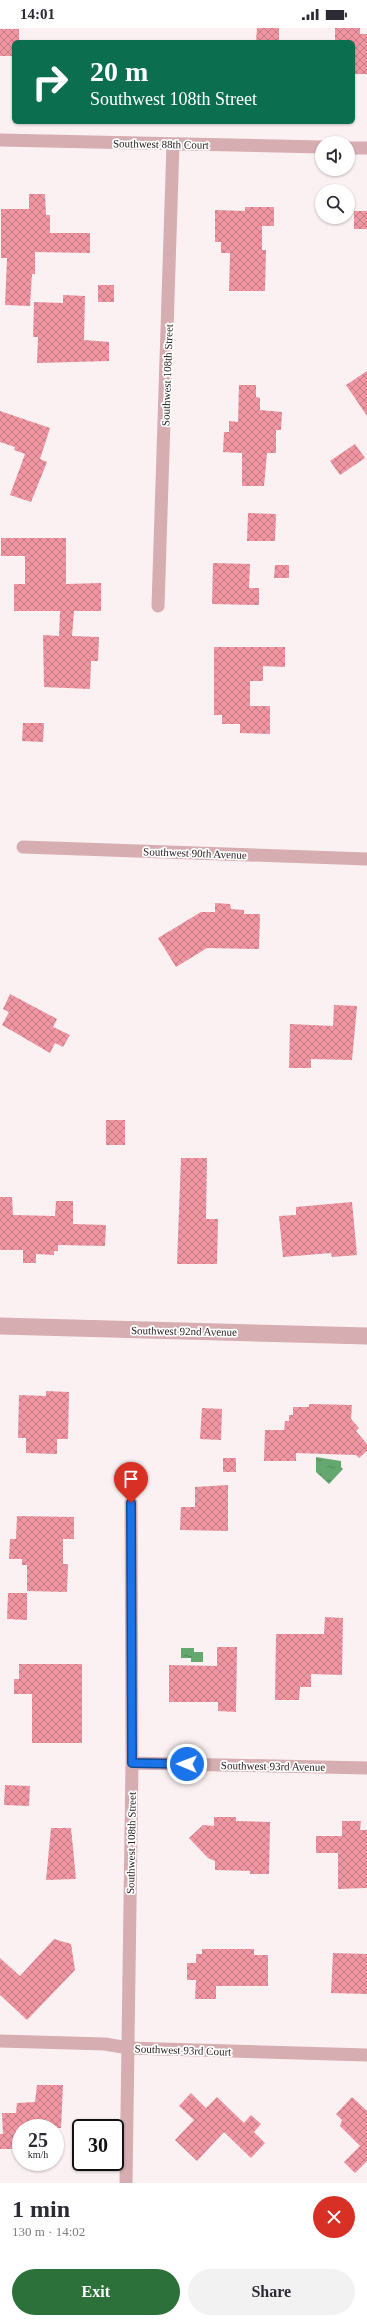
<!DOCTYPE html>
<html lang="en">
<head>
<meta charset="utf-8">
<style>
	:root { --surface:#fff; --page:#f2f2f3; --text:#2b2b33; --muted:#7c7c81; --accent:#2c703a }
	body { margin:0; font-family:Georgia,serif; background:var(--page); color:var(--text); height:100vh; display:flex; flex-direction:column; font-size:15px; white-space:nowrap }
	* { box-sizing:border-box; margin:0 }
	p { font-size:13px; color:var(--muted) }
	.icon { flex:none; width:22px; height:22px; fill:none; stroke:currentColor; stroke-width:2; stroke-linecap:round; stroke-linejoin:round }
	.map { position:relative; height:2155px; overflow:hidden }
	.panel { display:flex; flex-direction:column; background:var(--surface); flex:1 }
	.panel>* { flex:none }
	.hud { position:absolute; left:12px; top:12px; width:343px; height:84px; border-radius:6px; box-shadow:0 1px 3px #0004; background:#0b6e4f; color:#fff; overflow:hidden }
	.fabs { position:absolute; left:315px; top:108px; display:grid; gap:8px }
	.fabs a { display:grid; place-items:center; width:40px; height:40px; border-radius:50%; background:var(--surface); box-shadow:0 1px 3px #0004; font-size:20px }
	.speed { position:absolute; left:12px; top:2091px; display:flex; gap:8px; font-size:20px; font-weight:700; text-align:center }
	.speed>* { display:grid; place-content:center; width:52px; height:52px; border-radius:50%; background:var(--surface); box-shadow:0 1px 3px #0004; line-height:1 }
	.speed small { font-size:10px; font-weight:400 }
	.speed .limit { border:2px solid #111; border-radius:6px; background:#fff; color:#111 }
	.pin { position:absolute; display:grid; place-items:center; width:34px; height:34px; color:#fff; margin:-41px -17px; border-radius:50% 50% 50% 0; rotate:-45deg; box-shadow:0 0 4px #0007 }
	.pin .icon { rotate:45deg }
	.me { position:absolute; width:44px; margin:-22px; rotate:271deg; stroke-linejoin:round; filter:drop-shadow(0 0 3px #0008) }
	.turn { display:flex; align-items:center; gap:14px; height:84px; padding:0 12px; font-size:18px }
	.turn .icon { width:52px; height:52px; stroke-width:2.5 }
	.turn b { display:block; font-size:28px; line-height:34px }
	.round { display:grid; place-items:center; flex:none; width:42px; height:42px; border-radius:21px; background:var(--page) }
	.summary { display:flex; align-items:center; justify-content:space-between; height:68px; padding:0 12px }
	h1 { font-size:24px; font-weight:700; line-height:30px }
	.cta { display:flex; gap:8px; margin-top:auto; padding:8px 12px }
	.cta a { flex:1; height:46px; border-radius:24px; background:var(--accent); color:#fff; font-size:16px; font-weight:700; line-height:46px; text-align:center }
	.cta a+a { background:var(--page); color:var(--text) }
	.status { display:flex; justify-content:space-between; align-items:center; height:28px; padding:0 20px; background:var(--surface); direction:ltr }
	.status svg { height:11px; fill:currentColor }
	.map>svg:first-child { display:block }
	.water { fill:url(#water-ripples) }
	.building { fill:url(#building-cross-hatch) }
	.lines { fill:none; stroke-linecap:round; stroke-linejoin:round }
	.minor { stroke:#d6adb1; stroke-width:13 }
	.tertiary { stroke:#d6adb1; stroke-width:17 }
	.route-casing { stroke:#114b97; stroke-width:10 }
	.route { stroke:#1a73e8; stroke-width:7 }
	.labels { text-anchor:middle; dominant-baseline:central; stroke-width:3.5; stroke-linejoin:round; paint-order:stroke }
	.street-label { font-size:11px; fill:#2b2223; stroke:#fff }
</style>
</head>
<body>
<div class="status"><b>14:01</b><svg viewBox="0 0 49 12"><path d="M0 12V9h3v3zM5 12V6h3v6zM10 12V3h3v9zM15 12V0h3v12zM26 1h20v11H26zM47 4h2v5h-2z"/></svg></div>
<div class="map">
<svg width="367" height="2155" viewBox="0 0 367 2155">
	<defs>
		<pattern id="water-ripples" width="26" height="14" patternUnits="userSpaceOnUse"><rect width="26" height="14" fill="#65a86f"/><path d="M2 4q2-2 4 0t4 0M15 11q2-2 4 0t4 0" fill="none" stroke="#53885b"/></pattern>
		<pattern id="building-cross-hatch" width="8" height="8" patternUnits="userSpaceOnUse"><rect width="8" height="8" fill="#ef96a2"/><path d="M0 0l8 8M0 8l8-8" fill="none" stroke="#c27a84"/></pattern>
	</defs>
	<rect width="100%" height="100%" fill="#fcf1f2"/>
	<!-- water -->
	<path class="water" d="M316,1429L341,1433V1439L343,1441L329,1456L316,1444Z
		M181,1620H194V1624H203V1634H191V1630H181Z"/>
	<!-- building -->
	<path class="building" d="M257,0H279V14H256Z
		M335,0H360V6H367V46H353V14H335Z
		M0,1H19V14H14V28H0Z
		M29,166H45L46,187H50V205H90V225L35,224V246H32L30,278L5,277L7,230H1V181H29Z
		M245,179H274V198H262V222H266L265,263H229L230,225H221V214H215V182L245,183Z
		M354,183H367V201H354Z
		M98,257H114V274H98Z
		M63,267L85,268L84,312L109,314V333L37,335L38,309H33L34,274L63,275Z
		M367,343V388L346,357Z
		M239,357H256V369L260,370V382L282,384L281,402H276V425H267L264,458H242V425L223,424L224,404H229V393L238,394Z
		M0,383L50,400L40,431L47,434L31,474L10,467L25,426L14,422L15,419L0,414Z
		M355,416L365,430L340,447L330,433Z
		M248,485L276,486L275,513H247Z
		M1,510H66V556L101,555V583H74L72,608L99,609L98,633H91L90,661L44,659L43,607L59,608L60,583H14V556H25V528H1Z
		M213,535L250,536L249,560H259V577L212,576Z
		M275,537H289V550H274Z
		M214,619H285V639L263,638V653H250V678H270V706L240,705V696H222V687H214Z
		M23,695H44L43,714L22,713Z
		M215,875L230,876L231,881L244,882V886H260L259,921L207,920L176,939L158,910L201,884H215Z
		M10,966L57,991L53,999L70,1007L63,1019L55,1015L50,1025L2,997L9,984L3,981Z
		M334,977L357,978L352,1032L311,1031V1040H289L290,996L333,998Z
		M106,1092H125V1117H106Z
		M181,1130H207L206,1191H218L217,1236H177Z
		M0,1169H12L13,1187L55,1188L56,1173H73V1196L106,1197L105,1218L58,1217V1223H54V1227L36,1226V1235H23V1222H0Z
		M352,1174L357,1227L332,1229L331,1225L283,1229L279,1188L296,1187V1179Z
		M46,1363L69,1364L68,1411H57V1426L26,1425V1410H18L19,1367L46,1368Z
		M309,1376L352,1377L351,1391L359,1400L356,1403L367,1416V1423L359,1430L356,1427L296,1425V1433H264L265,1402H284L285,1393H289V1387H293V1379H309Z
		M202,1380L222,1381L221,1412L200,1411Z
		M223,1430H236V1444H223Z
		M228,1457V1503L180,1502L181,1479H195V1459Z
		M17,1488L74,1489V1511H63V1536H68L67,1564L27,1563V1537H22V1531H9L10,1511H16Z
		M8,1565H27V1592L7,1591Z
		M325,1589L343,1590L342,1647L311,1646V1659H300L299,1672H275L276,1606H324Z
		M217,1619H237L236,1684L218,1683V1674H169V1637L217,1638Z
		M19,1636H82V1715H32V1666H14V1651H19Z
		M5,1757L30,1758L29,1778L4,1777Z
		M214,1789H236V1793L270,1794L269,1846H250V1843L215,1842V1833L208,1830L189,1810L203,1797L214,1798Z
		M342,1793H361L360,1802H367V1860L338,1861V1825H316V1808H342Z
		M51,1800H71L76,1851L46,1852Z
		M54,1911L71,1916L75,1942L27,1992L0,1967V1930L20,1948Z
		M202,1921H254V1927H268V1958H216V1971H195L196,1952H187V1935H196V1926H202Z
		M333,1925L367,1926V1966L331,1965Z
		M37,2057H63L61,2100H21V2121H0V2106H3L2,2085H16L17,2075L35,2074Z
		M191,2065L206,2080L217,2069L244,2095L251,2087L261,2096L254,2104L265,2115L251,2130L224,2104L197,2133L175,2112L194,2092L179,2078Z
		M352,2069L367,2083V2133L355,2145L344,2134L360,2118L340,2098L342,2092L336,2086Z"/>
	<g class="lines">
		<!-- minor -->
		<path class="minor" d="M0,112L322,119
			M348,120H367
			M158,578L173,116
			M23,819L367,831
			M132,1735L367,1740
			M0,2013L105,2016L128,2020L367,2027
			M126,2155L132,1735L131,1475"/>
		<!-- tertiary -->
		<path class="tertiary" d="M0,1298L367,1308"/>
	</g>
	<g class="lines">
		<defs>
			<path id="route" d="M131,1475L132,1735L187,1736"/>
		</defs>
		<!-- route casing -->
		<use href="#route" class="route-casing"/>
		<!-- route -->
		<use href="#route" class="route"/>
	</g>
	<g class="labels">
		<!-- street labels -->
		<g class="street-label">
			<text transform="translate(161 116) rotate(1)">Southwest 88th Court</text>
			<text transform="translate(167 347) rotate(-88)">Southwest 108th Street</text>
			<text transform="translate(195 825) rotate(2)">Southwest 90th Avenue</text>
			<text transform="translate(184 1303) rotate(1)">Southwest 92nd Avenue</text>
			<text transform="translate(273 1738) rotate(1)">Southwest 93rd Avenue</text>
			<text transform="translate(131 1815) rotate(-89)">Southwest 108th Street</text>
			<text transform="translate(183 2022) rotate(2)">Southwest 93rd Court</text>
		</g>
	</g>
</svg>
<div class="fabs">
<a><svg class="icon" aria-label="sound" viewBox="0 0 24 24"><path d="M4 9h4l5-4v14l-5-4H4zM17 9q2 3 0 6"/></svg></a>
<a><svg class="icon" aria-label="search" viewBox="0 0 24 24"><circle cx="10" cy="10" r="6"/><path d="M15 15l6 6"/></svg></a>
</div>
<div class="speed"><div>25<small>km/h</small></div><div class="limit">30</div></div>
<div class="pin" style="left:131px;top:1475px;background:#d93025"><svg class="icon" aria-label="arrive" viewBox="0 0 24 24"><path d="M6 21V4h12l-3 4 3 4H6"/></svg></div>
<svg class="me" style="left:187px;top:1736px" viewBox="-20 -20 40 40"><circle r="17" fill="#1a73e8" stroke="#fff" stroke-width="3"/><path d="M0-11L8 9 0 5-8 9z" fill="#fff"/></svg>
<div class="hud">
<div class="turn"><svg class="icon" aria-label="right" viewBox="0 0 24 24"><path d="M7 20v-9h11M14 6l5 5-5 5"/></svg><div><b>20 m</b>Southwest 108th Street</div></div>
</div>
</div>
<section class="panel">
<div class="summary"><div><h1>1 min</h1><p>130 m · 14:02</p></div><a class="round" style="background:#d93025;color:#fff"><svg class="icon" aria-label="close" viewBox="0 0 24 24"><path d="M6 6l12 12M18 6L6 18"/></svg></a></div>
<div class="cta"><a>Exit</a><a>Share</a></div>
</section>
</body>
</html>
